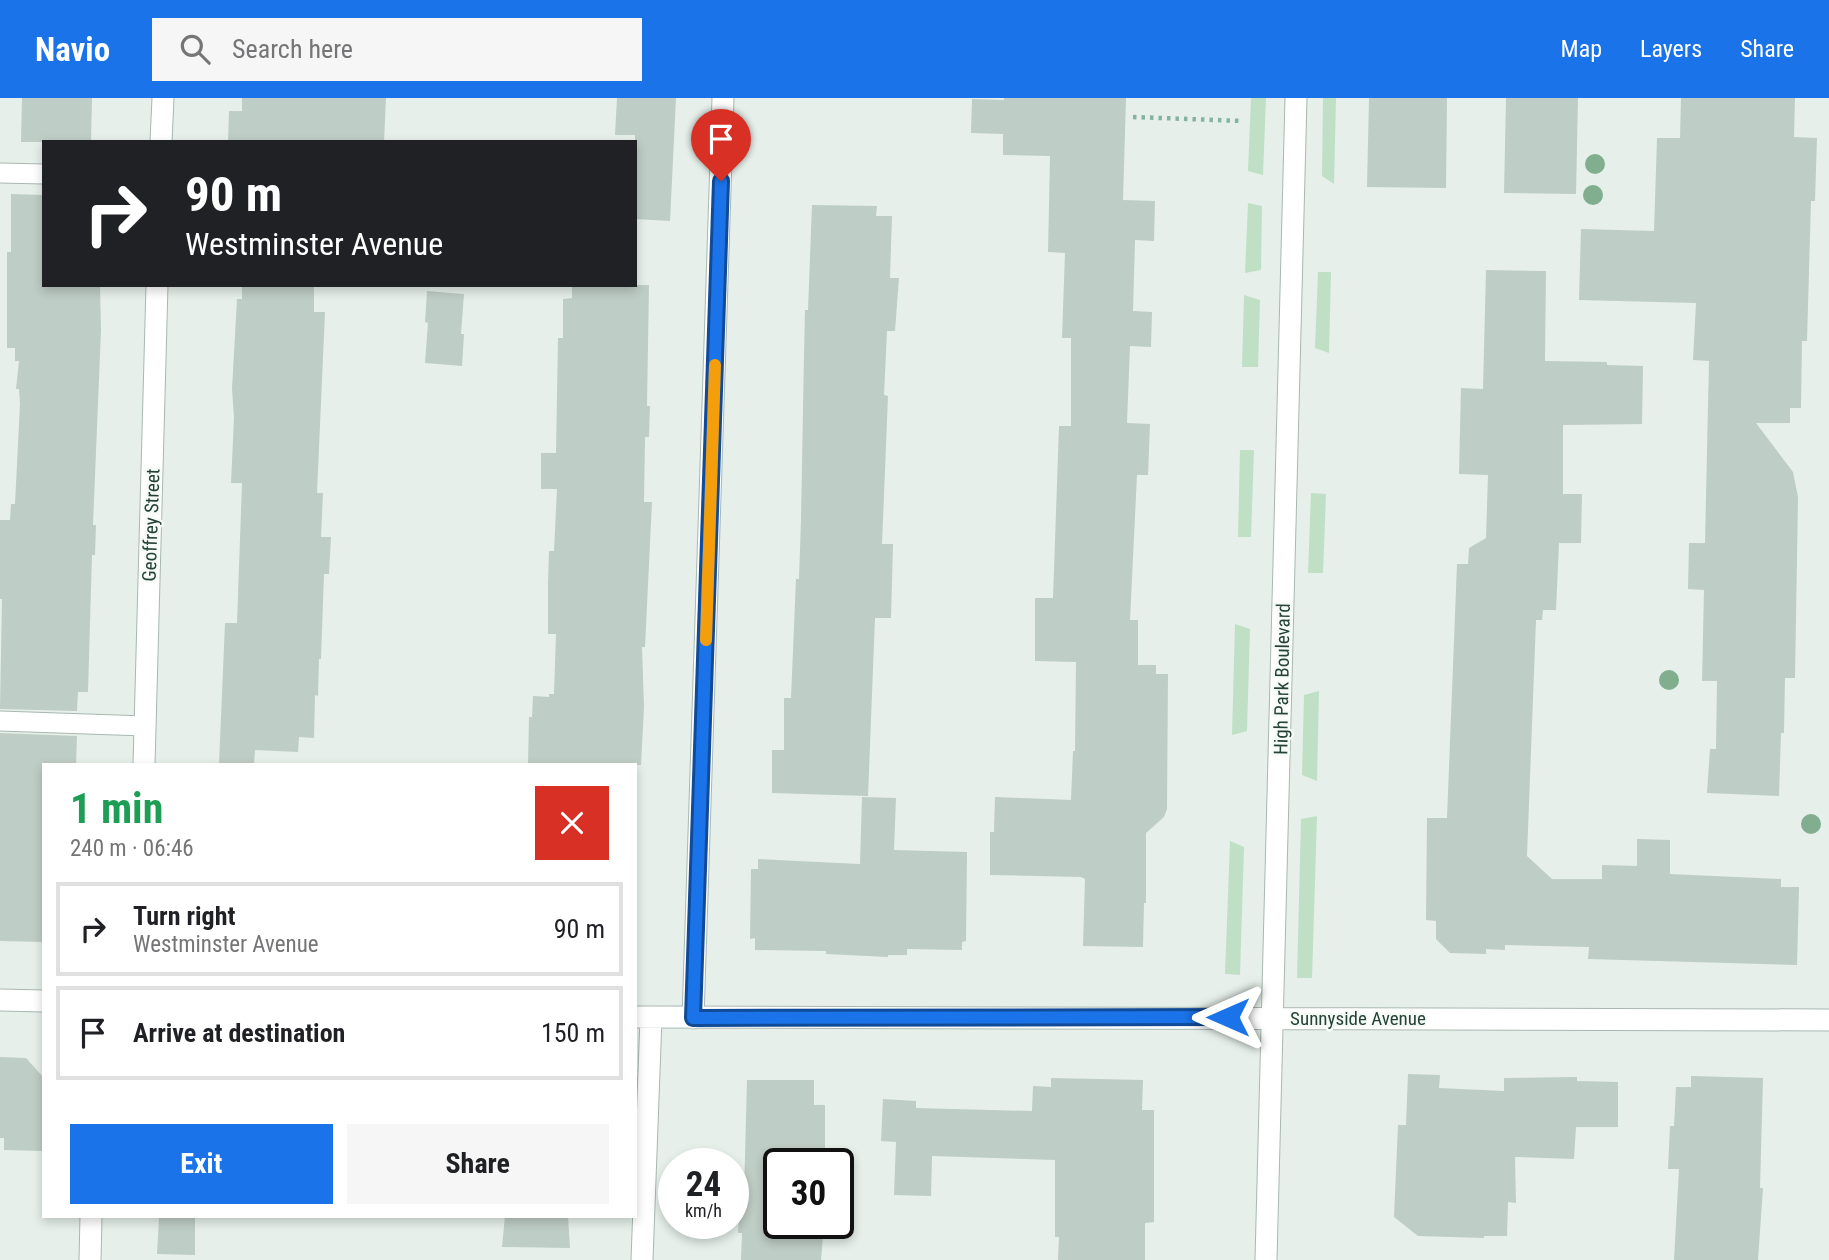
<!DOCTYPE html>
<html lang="en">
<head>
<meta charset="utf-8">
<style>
	:root { --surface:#fff; --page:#f6f6f6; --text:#202124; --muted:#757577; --line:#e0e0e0; --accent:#1a73e8 }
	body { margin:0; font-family:"Roboto Condensed",sans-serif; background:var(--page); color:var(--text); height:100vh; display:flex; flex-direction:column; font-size:26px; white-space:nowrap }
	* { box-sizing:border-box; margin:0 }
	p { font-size:23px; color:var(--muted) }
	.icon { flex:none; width:38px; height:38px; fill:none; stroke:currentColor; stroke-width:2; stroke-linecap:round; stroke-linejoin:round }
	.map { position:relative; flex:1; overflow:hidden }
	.drawer { position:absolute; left:42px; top:665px; width:595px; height:455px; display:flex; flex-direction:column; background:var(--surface); border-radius:0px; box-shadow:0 4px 10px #0003 }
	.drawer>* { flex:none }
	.guide { position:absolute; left:42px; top:42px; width:595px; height:147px; border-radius:0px; box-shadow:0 4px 10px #0003; background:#202124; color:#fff; overflow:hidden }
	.speed { position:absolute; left:658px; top:1050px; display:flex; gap:14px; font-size:35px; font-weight:700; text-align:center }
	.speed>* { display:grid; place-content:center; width:91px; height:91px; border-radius:50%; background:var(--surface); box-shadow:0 4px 10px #0003; line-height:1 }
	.speed small { font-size:18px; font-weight:400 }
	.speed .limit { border:4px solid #111; border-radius:10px; background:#fff; color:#111 }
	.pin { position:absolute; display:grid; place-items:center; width:60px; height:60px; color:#fff; margin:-72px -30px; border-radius:50% 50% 50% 0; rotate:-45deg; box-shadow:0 0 7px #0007 }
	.pin .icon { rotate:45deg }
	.me { position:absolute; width:77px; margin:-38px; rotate:270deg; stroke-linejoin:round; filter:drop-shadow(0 0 5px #0008) }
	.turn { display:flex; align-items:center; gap:24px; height:147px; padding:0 28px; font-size:32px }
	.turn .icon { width:91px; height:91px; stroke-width:2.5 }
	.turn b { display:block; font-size:49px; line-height:60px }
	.round { display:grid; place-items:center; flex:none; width:74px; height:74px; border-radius:0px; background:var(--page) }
	.summary { display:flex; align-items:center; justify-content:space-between; height:119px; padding:0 28px }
	h1 { font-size:42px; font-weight:700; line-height:52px; color:#1e9e55 }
	.primary-button { display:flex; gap:14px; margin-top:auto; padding:14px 28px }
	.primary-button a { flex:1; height:80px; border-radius:0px; background:var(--accent); color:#fff; font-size:28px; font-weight:700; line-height:80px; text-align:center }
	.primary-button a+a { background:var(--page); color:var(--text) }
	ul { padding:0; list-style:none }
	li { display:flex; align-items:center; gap:21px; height:94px; margin:0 14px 10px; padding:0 14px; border:4px solid var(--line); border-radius:0px }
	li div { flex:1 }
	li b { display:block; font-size:26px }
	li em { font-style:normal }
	header { display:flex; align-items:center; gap:42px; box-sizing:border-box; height:98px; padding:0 35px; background:var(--accent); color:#fff }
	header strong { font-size:33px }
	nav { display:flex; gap:38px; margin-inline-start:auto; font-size:24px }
	.search { width:490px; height:63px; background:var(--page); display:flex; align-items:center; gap:18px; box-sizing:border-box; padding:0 24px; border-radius:0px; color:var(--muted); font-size:26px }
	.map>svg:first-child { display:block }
	.green { fill:#bfe0c4 }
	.building { fill:#becdc5 }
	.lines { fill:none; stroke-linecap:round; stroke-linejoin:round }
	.service-casing { stroke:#a8b8b0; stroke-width:21 }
	.minor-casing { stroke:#a8b8b0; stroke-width:23 }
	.path { stroke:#86b3a0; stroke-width:4.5; stroke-dasharray:3.5 5; stroke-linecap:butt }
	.service { stroke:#fff; stroke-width:19 }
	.minor { stroke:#fff; stroke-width:21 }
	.tree { fill:#80ae8e }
	.route-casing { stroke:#114b97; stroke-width:18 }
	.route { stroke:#1a73e8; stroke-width:12 }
	.slow { stroke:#f59e0b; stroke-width:12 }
	.labels { text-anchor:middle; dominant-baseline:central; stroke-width:5; stroke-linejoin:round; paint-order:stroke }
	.street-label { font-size:19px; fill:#244236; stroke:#f7fbf8 }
</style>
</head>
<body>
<header>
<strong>Navio</strong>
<div class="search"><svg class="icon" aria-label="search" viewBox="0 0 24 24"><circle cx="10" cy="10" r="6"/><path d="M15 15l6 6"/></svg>Search here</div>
<nav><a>Map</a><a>Layers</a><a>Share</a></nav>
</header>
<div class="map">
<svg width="1829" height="1162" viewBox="0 0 1829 1162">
	<rect width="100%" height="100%" fill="#e6efea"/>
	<!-- green -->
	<path class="green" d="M1251,0H1266L1263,77L1248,73Z
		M1323,0H1336L1334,86L1322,78Z
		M1248,105L1262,108L1261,172L1245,175Z
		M1318,174H1331L1329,255L1315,250Z
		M1244,197L1260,202L1258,269H1242Z
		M1240,352H1254L1251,439H1238Z
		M1311,395L1326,396L1323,475H1308Z
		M1235,526L1250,531L1247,633L1232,637Z
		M1319,593L1317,683L1302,677L1304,597Z
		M1317,718L1312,880H1297L1301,721Z
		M1230,743L1244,749L1240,877L1225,876Z"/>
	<!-- building -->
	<path class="building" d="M22,0H92L91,44H21Z
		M242,0H386L384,44H228L229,13H242Z
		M617,0H676L670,123L635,121V37H615Z
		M1004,0H1126L1123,102L1155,103L1154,143L1135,142L1133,213L1152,214L1151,249L1130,248L1127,325L1150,326L1148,377H1137L1130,522H1138V567H1156V576H1168L1167,711L1164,719L1146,735V805H1144L1143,849L1083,848L1085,781L1081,779L990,777V734H994L995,699L1071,702L1073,653H1075L1076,564L1035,563V500H1053L1059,328H1071V240H1062L1065,155L1048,154L1050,58L1003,57V36L971,35L972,1L1004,2Z
		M1369,0H1447L1446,90L1367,89Z
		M1506,0H1578L1576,96L1504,95Z
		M1681,0H1795L1794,39L1817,40L1815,103H1811L1807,243H1802L1801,310H1790V325H1756L1793,374L1798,399L1795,580H1785L1784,635H1781L1779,698L1707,695L1710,651H1716L1717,583H1702L1704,492L1688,491L1689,445H1705L1709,263L1693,262L1696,205L1579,202L1581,131L1654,133L1657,40H1680Z
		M11,96L44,97V187H100L101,232L93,427H96L95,457H92L88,594H78L77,613L0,611L2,501H0V422H10L11,406H15L20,306L19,291H16L19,263H15V250H7V154H11Z
		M812,107L877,108L876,118H892L890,180H899L895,233H887L884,297L888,298L882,446H893L891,520H875L868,698L772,695V652H784V600H791L796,481H799L801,422L804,257L805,212H808Z
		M1486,172L1546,173L1545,263L1607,264V267L1643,268L1642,326L1563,327V396H1582L1581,445H1559L1556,512H1543L1542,522H1536L1527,758L1552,781H1602V767L1637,768V741L1670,742V776L1781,781V789H1799L1797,867L1588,861L1589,849L1505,847V852L1486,851V856L1450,855L1436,841V823L1426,822L1427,720H1447L1457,466H1468L1469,450L1486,440L1488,377L1459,376L1461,290L1483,291Z
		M242,187H314V214H325L317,395H323L321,439H331L329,476H324L321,561H319L318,598L315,597L314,640L299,639L298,654L255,652L254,667H219L225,525H237L242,385H231L234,320L232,291L237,201H242Z
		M572,187H649L647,308H650L649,339H645L644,404H652L645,549H642L644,609L641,667H528L529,619H532L533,598L549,599V596H554L556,536H548V484L549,453H554L557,391H541V355H556L558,240H563V201L572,200Z
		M427,193L464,196L461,236H464L462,268L425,265L428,225L425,224Z
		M0,635L77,638L76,667H44V844L0,843Z
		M862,699L896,700L894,752L967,754L966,843L962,844V852L907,851V857H888V859L826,856V853L755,852V840L750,841L751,771H758V761L860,766Z
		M0,959L26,960L44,980L43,1053L4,1052V1040H0Z
		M1408,976L1440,977L1439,990L1504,993V980L1577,979V983L1618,984V1029H1576L1574,1061L1515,1059L1516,1105L1508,1104L1507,1138H1484V1140L1418,1138L1394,1119L1398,1027H1406Z
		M1691,978L1763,980L1760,1090H1763L1758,1162H1674L1679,1071H1668L1670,1028H1674L1676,989H1691Z
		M1051,980L1143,982L1142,1012H1154V1124L1145,1125V1162H1058L1059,1139H1055V1062L932,1058L931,1098L894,1097L896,1044L881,1043L883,1001L916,1003V1010L1032,1013L1033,988L1051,989Z
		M747,982H814V1007H825V1066H779V1125H824L821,1162H741L742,1135H738L740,1096H744Z
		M505,1118H568L570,1150L502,1149Z
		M159,1120H195V1157L157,1156Z"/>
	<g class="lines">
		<defs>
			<path id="service" d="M0,75L44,76
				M0,623L145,628"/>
			<path id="minor" d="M161,44L163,0
				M144,667L157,187
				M0,902L44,903
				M635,919L1829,922
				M693,920L723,0
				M90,1162L91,1118
				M642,1162L651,920
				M1266,1162L1296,0"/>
		</defs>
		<!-- service casing -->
		<use href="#service" class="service-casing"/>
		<!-- minor casing -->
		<use href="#minor" class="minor-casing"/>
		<!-- path -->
		<path class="path" d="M1133,19L1243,23"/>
		<!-- service -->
		<use href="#service" class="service"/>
		<!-- minor -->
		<use href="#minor" class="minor"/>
	</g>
	<!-- trees -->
	<g class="tree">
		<circle cx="1595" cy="66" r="10"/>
		<circle cx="1593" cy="97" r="10"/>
		<circle cx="1669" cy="582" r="10"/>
		<circle cx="1811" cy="726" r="10"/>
	</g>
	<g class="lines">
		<defs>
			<path id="route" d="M721,83L693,920L1228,919"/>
		</defs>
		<!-- route casing -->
		<use href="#route" class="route-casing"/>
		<!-- route -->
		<use href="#route" class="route"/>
		<!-- slow -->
		<path class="slow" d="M706,542L715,267"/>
	</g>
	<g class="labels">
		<!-- street labels -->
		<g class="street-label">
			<text transform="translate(151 427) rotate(-88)">Geoffrey Street</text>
			<text transform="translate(1282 581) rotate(-89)">High Park Boulevard</text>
			<text x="1358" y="920">Sunnyside Avenue</text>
		</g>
	</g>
</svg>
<div class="speed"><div>24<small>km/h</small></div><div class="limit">30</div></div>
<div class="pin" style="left:721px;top:83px;background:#d93025"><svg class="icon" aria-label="arrive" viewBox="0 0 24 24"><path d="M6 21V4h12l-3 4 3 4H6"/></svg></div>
<svg class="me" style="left:1228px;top:919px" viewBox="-20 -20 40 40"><path d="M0-17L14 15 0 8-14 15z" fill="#1a73e8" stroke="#fff" stroke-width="4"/></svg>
<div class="guide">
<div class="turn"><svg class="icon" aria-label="right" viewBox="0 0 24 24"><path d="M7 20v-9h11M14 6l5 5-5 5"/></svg><div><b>90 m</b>Westminster Avenue</div></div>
</div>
<section class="drawer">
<div class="summary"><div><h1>1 min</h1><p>240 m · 06:46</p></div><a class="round" style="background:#d93025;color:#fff"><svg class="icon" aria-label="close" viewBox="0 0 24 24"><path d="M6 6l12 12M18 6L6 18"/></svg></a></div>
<ul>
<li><svg class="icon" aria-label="right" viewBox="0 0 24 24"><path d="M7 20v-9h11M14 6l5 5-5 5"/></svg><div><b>Turn right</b><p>Westminster Avenue</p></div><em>90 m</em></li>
<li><svg class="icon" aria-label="arrive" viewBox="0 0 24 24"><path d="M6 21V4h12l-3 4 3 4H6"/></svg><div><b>Arrive at destination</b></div><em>150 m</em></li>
</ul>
<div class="primary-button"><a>Exit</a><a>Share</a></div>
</section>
</div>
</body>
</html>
